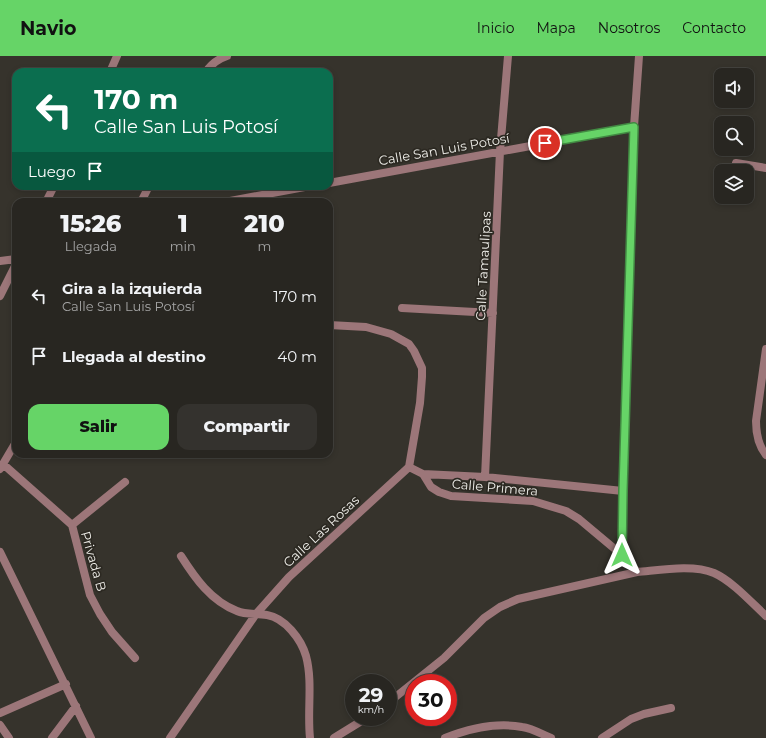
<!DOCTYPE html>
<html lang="es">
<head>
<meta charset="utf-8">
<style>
	:root { --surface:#282621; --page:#34322e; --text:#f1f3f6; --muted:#a5a5a5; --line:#44433f; --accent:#66d467 }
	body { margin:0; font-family:Montserrat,sans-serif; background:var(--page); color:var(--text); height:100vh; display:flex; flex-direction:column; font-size:15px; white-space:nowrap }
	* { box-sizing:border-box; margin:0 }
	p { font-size:13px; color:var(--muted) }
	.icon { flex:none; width:22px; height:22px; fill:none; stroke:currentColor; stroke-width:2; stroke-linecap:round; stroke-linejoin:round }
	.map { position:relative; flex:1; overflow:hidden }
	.sheet { position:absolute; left:12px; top:142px; width:321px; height:260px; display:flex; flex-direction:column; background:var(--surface); border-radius:12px; box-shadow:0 2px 6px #0003,0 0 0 1px var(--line) }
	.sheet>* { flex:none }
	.guide { position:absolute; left:12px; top:12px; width:321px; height:122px; border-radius:12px; box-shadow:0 2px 6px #0003,0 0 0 1px var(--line); background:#0b6e4f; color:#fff; overflow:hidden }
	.tools { position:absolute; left:714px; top:12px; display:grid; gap:8px }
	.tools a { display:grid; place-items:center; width:40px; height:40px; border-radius:8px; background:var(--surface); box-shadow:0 2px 6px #0003,0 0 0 1px var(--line); font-size:20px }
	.speed { position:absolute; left:345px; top:618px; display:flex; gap:8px; font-size:20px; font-weight:700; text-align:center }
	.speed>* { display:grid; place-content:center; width:52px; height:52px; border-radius:50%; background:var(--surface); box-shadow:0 2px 6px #0003,0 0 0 1px var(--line); line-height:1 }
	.speed small { font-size:10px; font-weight:400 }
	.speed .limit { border:6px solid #d22; background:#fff; color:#111 }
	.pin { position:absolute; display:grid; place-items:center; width:34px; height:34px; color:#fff; margin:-17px; border:2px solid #fff; border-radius:50%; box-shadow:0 1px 4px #0007 }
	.me { position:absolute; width:44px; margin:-22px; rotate:0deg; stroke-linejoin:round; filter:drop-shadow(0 0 3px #0008) }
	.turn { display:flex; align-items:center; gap:14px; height:84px; padding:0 16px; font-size:18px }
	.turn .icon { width:52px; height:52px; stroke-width:2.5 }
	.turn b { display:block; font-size:28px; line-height:34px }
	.then { display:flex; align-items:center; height:38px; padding:0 16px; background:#0003; gap:8px; font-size:15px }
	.eta { display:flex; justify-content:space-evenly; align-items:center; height:68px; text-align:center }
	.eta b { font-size:24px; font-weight:800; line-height:28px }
	.primary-button { display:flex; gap:8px; margin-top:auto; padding:8px 16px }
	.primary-button a { flex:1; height:46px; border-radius:12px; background:var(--accent); color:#111; font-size:16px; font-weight:800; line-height:46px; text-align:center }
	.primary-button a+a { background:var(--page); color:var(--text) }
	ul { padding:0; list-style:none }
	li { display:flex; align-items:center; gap:12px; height:60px; padding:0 16px }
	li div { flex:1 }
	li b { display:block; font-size:15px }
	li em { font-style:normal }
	header { display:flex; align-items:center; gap:24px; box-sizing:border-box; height:56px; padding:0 20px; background:var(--accent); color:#111 }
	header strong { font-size:19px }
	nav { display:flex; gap:22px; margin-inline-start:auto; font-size:14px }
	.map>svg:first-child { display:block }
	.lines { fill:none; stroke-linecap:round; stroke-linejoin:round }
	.minor { stroke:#9c7679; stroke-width:8 }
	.route-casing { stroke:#428a43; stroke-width:10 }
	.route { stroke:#66d467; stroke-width:7 }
	.labels { text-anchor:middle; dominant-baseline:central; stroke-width:3.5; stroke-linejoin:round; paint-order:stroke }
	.street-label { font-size:13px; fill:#efeee9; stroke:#2c2922 }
</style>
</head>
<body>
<header>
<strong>Navio</strong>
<nav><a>Inicio</a><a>Mapa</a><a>Nosotros</a><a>Contacto</a></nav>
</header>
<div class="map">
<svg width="766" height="682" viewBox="0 0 766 682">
	<rect width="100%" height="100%" fill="#36332c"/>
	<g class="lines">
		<!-- minor -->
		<path class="minor" d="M110,16L117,0
			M206,16C211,8 218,3 227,0
			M736,107L766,112
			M329,127L634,71
			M46,146L54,130
			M141,146L149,130
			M225,146L310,130
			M0,205L16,203
			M0,240L16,208
			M402,252L493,257
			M766,293L756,365C756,378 758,389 766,399
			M3,408L72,469L90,539L100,558L112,576L135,602
			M409,411L423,418L431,431L439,436L451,440L533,445L566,455L579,463L622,499L637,516C660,514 693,508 714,517C732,525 751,546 766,560
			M0,413L16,386
			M423,418L485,421L623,435
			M485,421L500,95L508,0
			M72,469L125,426
			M0,496L91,682
			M622,499L623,435L634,71L639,0
			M181,500C195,522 211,545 237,555C246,559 257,557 267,559C285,562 301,583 306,600C313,626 307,655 310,682
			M388,647L444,602L484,562L500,551L518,543L637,516
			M0,657L66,628
			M0,669L9,682
			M52,682L76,650
			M170,682L256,558L289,521L409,411L420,347L422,321V312L414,295L409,288L391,278L366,271L329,269
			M334,682L368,661
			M445,682C468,673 496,666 522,671C531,672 542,678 551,682
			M602,682L631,663L644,658L671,652"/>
	</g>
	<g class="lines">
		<defs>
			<path id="route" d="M545,87L634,71L623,435L622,499"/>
		</defs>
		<!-- route casing -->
		<use href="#route" class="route-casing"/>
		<!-- route -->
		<use href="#route" class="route"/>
	</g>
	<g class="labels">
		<!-- street labels -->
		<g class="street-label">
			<text transform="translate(444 93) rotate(-10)">Calle San Luis Potosí</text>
			<text transform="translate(483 210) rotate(-87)">Calle Tamaulipas</text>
			<text transform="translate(495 431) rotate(5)">Calle Primera</text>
			<text transform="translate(321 475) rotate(-43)">Calle Las Rosas</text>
			<text transform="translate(94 505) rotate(74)">Privada B</text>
		</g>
	</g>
</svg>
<div class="tools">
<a><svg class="icon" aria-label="sound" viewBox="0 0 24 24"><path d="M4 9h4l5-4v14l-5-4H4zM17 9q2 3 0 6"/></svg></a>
<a><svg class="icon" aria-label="search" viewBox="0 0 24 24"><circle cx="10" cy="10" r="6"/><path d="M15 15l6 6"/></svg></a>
<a><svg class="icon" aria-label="layers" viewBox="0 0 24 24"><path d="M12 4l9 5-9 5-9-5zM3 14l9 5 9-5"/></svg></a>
</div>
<div class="speed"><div>29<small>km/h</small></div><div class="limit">30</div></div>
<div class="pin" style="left:545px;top:87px;background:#d93025"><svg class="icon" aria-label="arrive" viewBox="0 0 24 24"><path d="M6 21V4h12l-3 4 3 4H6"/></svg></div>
<svg class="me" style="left:622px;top:499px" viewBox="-20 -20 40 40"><path d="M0-17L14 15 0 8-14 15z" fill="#66d467" stroke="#fff" stroke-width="4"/></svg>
<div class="guide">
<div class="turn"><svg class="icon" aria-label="left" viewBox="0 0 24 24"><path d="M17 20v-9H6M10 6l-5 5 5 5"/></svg><div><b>170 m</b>Calle San Luis Potosí</div></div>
<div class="then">Luego<svg class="icon" aria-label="arrive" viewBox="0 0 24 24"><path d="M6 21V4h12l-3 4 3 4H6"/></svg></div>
</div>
<section class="sheet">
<div class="eta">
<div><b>15:26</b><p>Llegada</p></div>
<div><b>1</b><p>min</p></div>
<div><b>210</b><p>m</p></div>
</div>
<ul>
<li><svg class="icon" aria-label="left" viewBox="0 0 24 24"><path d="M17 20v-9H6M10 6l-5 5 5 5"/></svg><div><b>Gira a la izquierda</b><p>Calle San Luis Potosí</p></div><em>170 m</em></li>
<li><svg class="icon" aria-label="arrive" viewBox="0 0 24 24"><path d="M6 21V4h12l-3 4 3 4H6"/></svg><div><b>Llegada al destino</b></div><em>40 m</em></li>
</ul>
<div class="primary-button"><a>Salir</a><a>Compartir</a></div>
</section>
</div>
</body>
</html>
